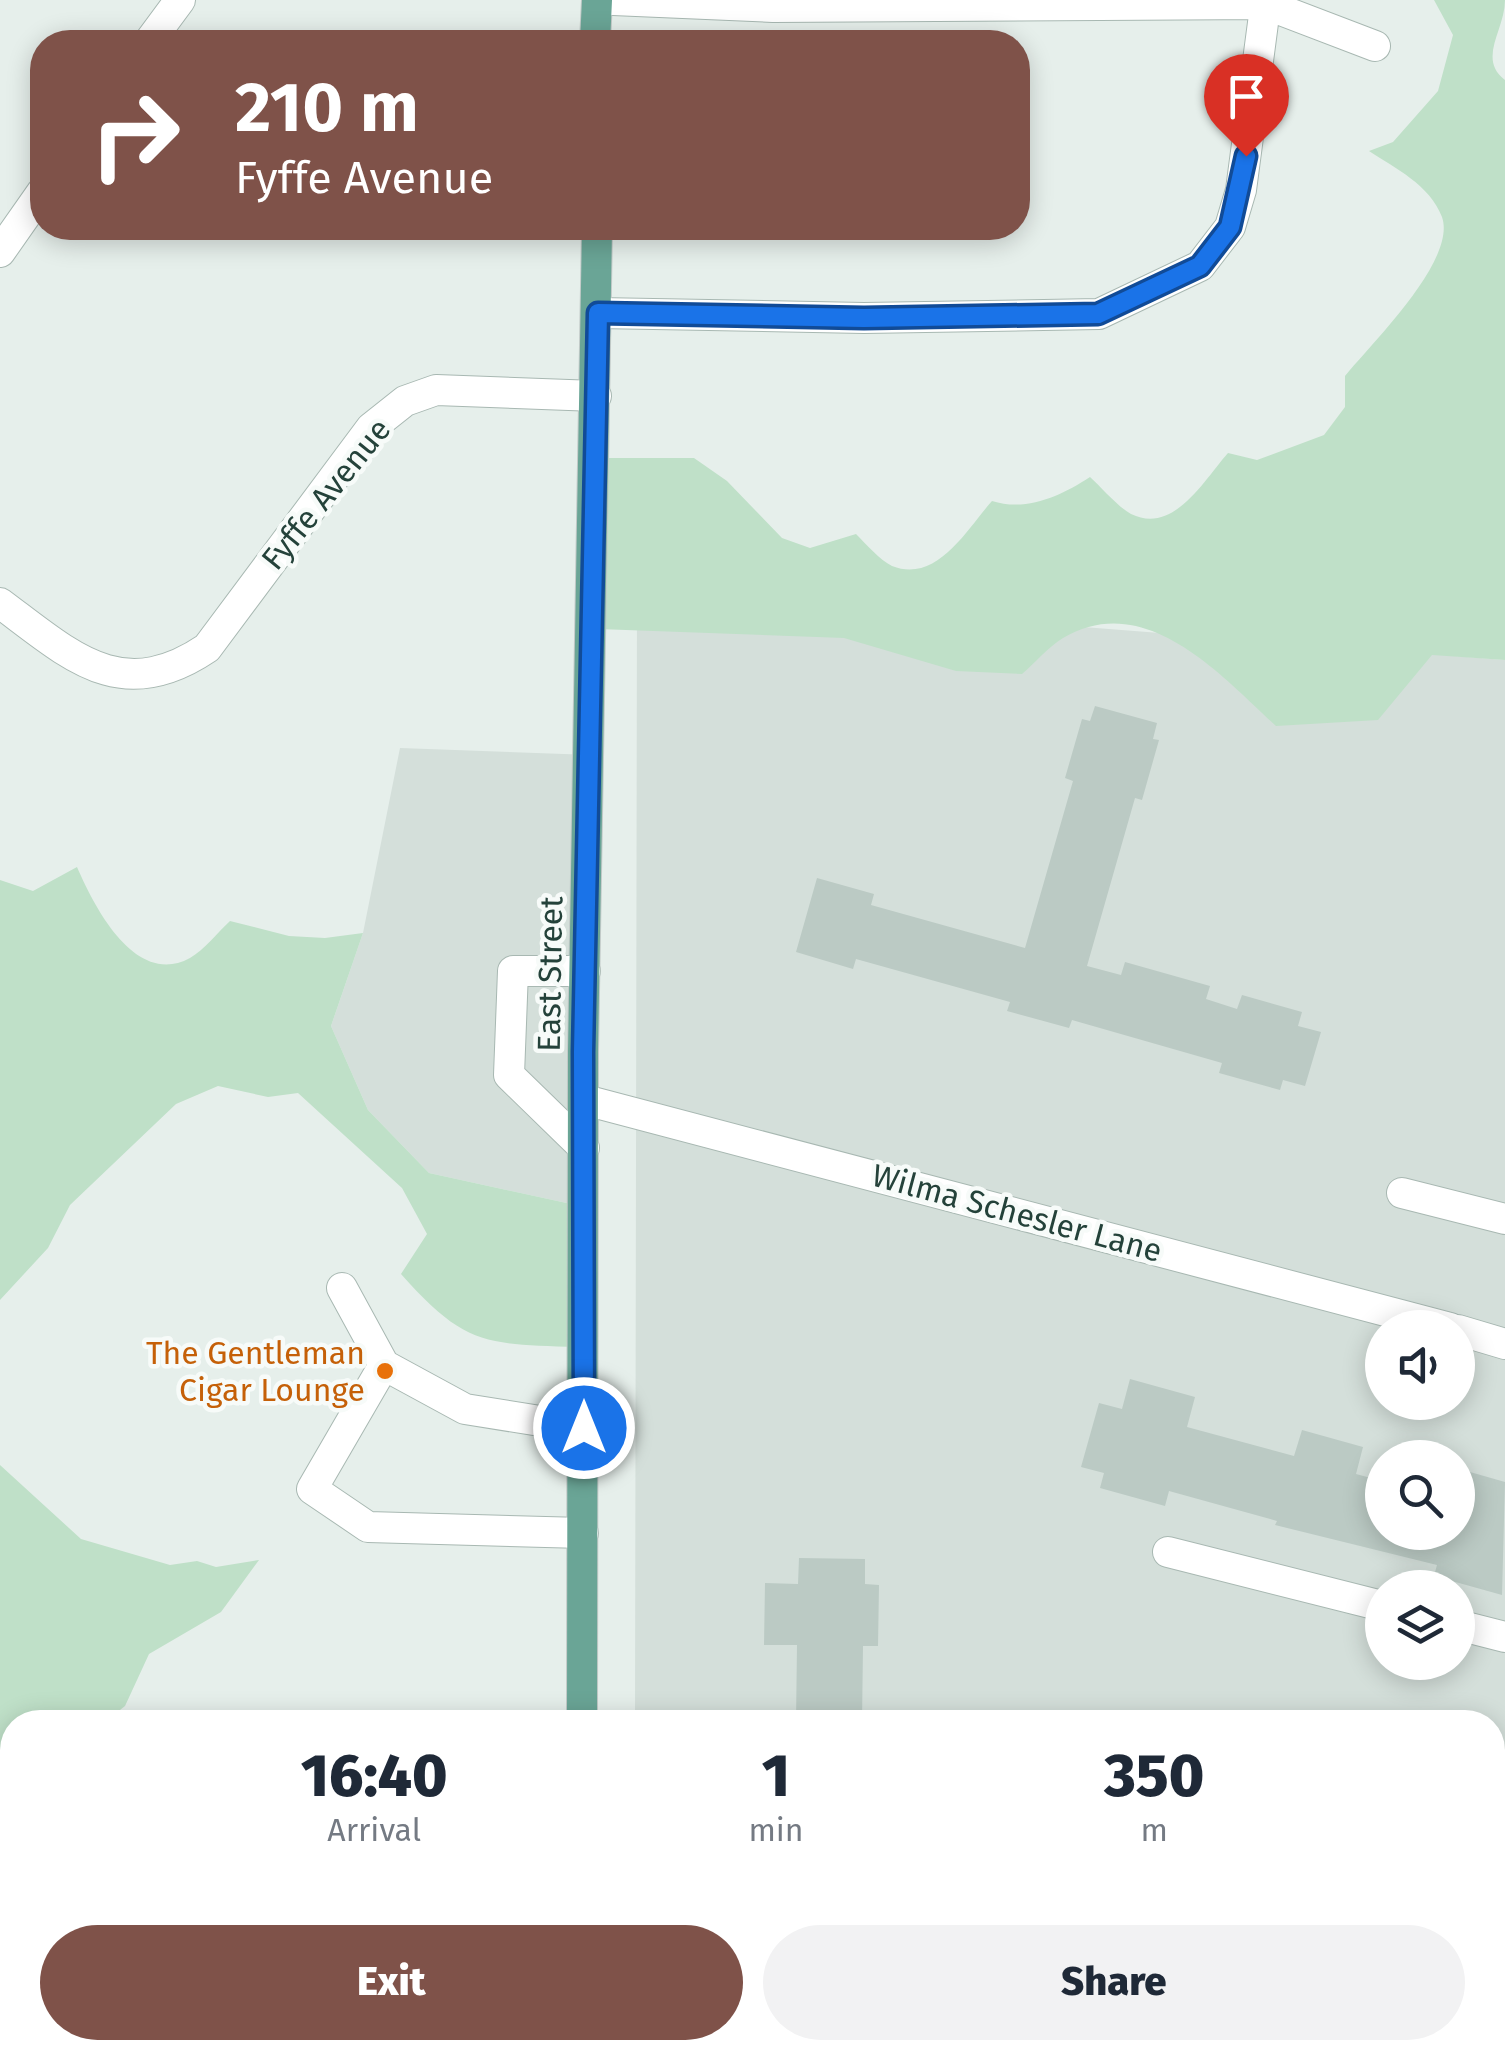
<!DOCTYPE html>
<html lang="en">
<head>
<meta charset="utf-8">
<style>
	:root { --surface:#fff; --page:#f2f2f3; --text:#1f2937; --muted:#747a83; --accent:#7f5249 }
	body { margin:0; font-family:"Fira Sans",sans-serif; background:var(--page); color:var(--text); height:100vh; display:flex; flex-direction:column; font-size:38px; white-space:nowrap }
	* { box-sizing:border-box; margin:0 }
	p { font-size:32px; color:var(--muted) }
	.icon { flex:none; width:55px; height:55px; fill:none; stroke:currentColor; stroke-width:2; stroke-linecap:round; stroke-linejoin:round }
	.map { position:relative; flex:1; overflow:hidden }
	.panel { position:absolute; left:0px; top:1710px; width:1505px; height:350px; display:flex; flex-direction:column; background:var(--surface); border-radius:40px 40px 0 0; box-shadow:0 5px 25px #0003 }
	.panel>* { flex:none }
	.banner { position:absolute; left:30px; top:30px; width:1000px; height:210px; border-radius:40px; box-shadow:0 5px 25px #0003; background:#7f5249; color:#fff; overflow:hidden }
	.controls { position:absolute; left:1365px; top:1310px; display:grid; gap:20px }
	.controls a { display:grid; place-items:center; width:110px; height:110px; border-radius:50%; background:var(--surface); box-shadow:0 5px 25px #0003; font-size:50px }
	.pin { position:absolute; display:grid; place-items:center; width:85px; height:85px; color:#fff; margin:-102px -42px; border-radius:50% 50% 50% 0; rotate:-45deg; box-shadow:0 0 10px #0007 }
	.pin .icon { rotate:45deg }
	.me { position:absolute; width:110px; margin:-55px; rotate:0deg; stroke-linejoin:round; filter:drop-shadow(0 0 8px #0008) }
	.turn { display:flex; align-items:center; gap:35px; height:210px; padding:0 40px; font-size:45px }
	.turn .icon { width:130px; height:130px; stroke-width:2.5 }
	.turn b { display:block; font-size:70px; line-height:85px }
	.eta { display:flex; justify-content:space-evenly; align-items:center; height:170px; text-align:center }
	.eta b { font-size:60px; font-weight:800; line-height:70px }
	.button { display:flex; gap:20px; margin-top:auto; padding:20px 40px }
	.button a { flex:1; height:115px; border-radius:60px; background:var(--accent); color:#fff; font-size:40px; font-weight:800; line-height:115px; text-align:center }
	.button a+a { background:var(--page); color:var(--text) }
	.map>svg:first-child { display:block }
	.built { fill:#d4dfda; fill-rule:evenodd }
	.green { fill:#bfe0c8 }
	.building { fill:#bbcac4 }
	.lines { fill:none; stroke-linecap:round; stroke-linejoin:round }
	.minor-casing { stroke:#a8b8b2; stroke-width:32 }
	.major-casing { stroke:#c2cac8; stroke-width:32 }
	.minor { stroke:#fff; stroke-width:30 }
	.major { stroke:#6aa596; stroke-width:30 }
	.route-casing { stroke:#114b97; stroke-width:25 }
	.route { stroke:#1a73e8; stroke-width:18 }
	.food-dot { fill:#e8710a; stroke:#f7fbf9; stroke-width:4 }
	.labels { text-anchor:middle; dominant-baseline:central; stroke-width:9; stroke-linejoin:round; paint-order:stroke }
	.street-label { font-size:32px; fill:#24423a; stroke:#f7fbf9 }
	.food-label { font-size:32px; fill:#c56008; stroke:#f7fbf9; text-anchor:end }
</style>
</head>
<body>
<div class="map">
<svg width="1505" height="2060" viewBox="0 0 1505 2060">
	<rect width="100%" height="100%" fill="#e6efeb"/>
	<!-- built -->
	<path class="built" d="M637,592L1505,660V2060H634V2048H1492V1722H635ZM1382,1328H1458V1402H1382ZM1382,1458H1458V1532H1382ZM1382,1588H1458V1662H1382Z
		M400,748L592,755L585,1207L429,1173L368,1110L331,1026L363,933Z"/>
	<!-- green -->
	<path class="green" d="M1434,0H1505C1505,30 1477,59 1505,80V660L1432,655L1378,720L1276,726C1221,675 1145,589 1063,638C1048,647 1035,663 1022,674L956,671L844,638L598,629L601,458H694L727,481L782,538L810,548L856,534C866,544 880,560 892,566C937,584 967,529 992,501C1026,512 1061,496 1090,477C1102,488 1117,506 1131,514C1174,535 1204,480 1228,453L1257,460L1324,435L1345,407V376C1372,343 1457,260 1442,217C1430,185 1395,168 1369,151L1393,142L1438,91L1453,35Z
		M77,867C94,906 135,988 190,958C204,950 218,932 230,921L289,936L325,938L363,933L331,1026L368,1110L429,1173L585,1207L578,1347C485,1344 465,1346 401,1274L427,1234L402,1188L298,1093L268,1097L218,1086L176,1104L70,1205L48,1248L0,1300V880L33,891Z
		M0,1465L81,1539L170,1565L197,1561L216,1567L259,1560L221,1612L149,1654L125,1706L105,1722H12V1766L0,1763Z
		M0,1941L12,1952V2048H66L34,2060H0Z"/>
	<!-- building -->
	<path class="building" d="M1095,706L1157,723L1153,739L1159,740L1142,800L1135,798L1087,966L1121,975L1125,962L1210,986L1206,999L1237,1009L1242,995L1302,1012L1298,1026L1321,1032L1305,1086L1283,1080L1280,1090L1219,1073L1222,1063L1072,1020L1069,1028L1007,1011L1010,1002L856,959L853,969L796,952L817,878L874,894L871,905L1025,948L1073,781L1065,778L1082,719L1090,721Z
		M1130,1379L1195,1397L1187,1427L1294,1456L1302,1430L1363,1447L1356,1474L1382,1481V1532H1458V1491L1463,1470L1505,1482L1502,1595L1434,1576L1437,1565L1275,1525L1277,1521L1169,1491L1165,1506L1100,1488L1104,1473L1081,1467L1099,1403L1122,1409Z
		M799,1558L865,1559V1584L879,1585L878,1646H863L862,1722H796L797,1645H764L765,1583L798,1584Z"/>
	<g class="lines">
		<defs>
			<path id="minor" d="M613,0L773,7L1265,4L1375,46
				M149,42L180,0
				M0,252L42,192
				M598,313L864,318L1099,314L1200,266L1230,227L1241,190L1266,0
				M0,603C71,656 121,706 207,648L371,428L405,401L436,390L596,396
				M585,1100L1450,1328
				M584,1148L509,1075L513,971H585
				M1402,1193L1505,1219
				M342,1288L384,1365
				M1458,1330L1505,1344
				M583,1533L368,1527L312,1489L384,1365L465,1409L584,1428
				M1168,1552L1382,1606
				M1458,1625L1505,1637
				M379,2048V2060
				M612,2048L651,2060"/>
			<path id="major" d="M595,42L597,0
				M582,1722L583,1051L597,228
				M570,2060V2048"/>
		</defs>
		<!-- minor casing -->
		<use href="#minor" class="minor-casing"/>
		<!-- major casing -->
		<use href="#major" class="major-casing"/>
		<!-- minor -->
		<use href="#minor" class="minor"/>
		<!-- major -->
		<use href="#major" class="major"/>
	</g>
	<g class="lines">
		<defs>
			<path id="route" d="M584,1428L583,1052L598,313L864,318L1098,314L1200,266L1230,227L1246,156"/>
		</defs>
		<!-- route casing -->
		<use href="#route" class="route-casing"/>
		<!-- route -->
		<use href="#route" class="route"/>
	</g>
	<!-- markers -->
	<circle class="food-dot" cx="385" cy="1371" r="10"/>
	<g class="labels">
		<!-- street labels -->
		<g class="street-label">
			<text transform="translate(326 494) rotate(-51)">Fyffe Avenue</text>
			<text transform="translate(550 974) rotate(-89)">East Street</text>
			<text transform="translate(1017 1213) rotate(15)">Wilma Schesler Lane</text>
		</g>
		<!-- food labels -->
		<g class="food-label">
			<text x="365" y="1353">The Gentleman<tspan x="365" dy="37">Cigar Lounge</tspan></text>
		</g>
	</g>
</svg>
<div class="controls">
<a><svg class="icon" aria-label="sound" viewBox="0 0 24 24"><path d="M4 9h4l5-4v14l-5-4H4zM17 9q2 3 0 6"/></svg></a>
<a><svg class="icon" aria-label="search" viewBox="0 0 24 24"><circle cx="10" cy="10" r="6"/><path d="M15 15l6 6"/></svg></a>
<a><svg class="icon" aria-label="layers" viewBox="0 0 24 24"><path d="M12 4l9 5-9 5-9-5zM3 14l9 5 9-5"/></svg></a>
</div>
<div class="pin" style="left:1246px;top:156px;background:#d93025"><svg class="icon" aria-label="arrive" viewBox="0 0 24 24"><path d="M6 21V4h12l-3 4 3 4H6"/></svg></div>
<svg class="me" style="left:584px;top:1428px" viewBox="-20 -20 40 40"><circle r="17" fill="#1a73e8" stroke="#fff" stroke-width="3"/><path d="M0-11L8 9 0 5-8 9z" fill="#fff"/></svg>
<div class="banner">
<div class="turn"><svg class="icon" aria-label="right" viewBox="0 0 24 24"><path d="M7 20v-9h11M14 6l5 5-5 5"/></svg><div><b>210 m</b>Fyffe Avenue</div></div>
</div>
<section class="panel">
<div class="eta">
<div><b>16:40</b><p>Arrival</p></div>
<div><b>1</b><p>min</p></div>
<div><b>350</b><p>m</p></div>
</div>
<div class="button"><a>Exit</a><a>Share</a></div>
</section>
</div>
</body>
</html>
